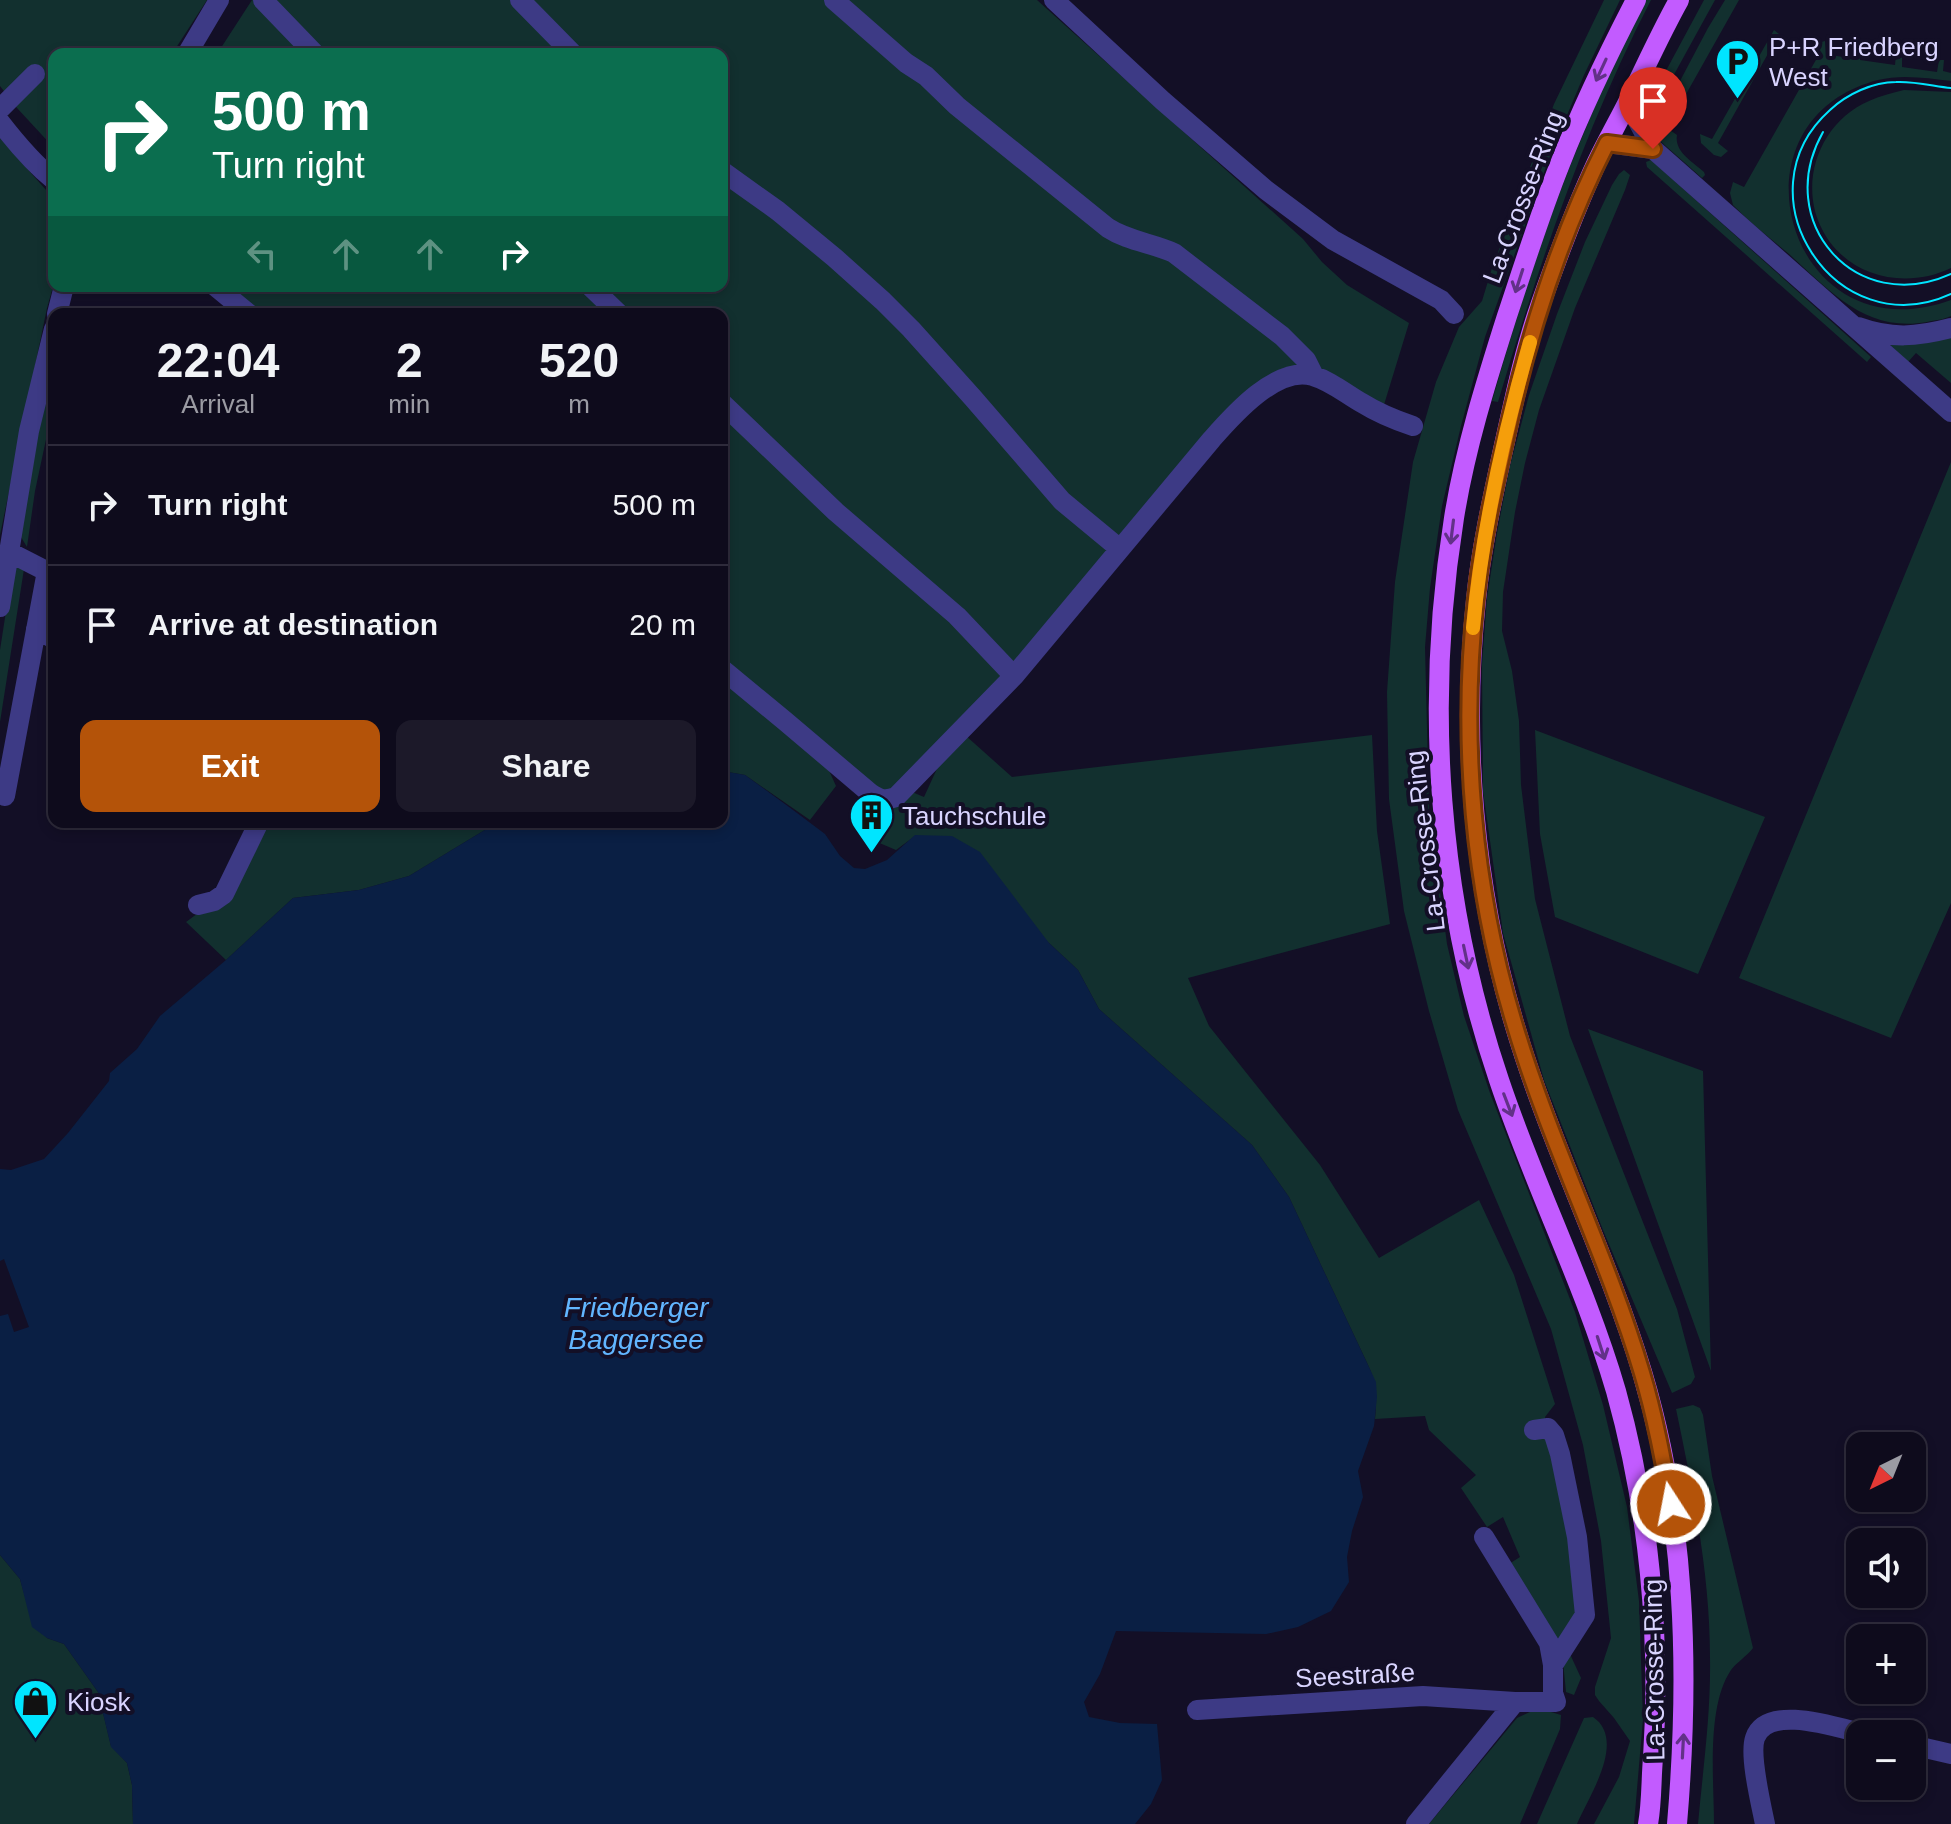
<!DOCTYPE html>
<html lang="en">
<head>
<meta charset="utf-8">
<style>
	:root { --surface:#0e0b1c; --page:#1c1929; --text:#f1f3f6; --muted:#9b9ba3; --line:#2e2b3b; --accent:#b45309 }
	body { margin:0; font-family:Helvetica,sans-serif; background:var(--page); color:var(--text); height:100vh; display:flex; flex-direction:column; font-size:30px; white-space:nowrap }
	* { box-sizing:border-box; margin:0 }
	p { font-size:26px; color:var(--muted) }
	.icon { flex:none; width:44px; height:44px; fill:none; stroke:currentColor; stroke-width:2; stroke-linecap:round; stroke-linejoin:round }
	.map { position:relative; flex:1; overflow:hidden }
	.side { position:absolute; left:48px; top:308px; width:680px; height:520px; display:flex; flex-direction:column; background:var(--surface); border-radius:16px; box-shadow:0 4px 12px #0003,0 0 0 2px var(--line) }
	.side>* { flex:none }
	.guide { position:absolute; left:48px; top:48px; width:680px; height:244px; border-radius:16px; box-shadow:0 4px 12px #0003,0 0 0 2px var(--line); background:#0b6e4f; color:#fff; overflow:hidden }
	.needle { width:52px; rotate:223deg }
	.fabs { position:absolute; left:1846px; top:1432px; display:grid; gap:16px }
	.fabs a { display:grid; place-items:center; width:80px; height:80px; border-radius:16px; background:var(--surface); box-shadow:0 4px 12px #0003,0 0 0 2px var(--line); font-size:40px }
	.pin { position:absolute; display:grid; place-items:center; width:68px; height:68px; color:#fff; margin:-82px -34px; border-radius:50% 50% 50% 0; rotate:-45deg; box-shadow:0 0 8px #0007 }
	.pin .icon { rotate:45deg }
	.me { position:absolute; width:88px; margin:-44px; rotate:349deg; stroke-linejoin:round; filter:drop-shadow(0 0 6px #0008) }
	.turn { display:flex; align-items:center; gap:28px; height:168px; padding:0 32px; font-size:36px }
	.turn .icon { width:104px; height:104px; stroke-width:2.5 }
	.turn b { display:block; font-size:56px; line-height:68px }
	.lanes { display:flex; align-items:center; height:76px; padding:0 32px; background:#0003; justify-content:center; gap:40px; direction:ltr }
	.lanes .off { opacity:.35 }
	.eta { display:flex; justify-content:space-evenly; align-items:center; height:136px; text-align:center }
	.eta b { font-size:48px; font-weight:700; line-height:56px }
	.action { display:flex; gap:16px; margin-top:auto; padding:16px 32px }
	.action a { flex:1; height:92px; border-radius:16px; background:var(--accent); color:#fff; font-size:32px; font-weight:700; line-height:92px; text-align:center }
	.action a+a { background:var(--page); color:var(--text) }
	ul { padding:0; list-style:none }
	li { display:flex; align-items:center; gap:24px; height:120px; padding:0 32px; border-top:2px solid var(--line) }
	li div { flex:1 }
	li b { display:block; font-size:30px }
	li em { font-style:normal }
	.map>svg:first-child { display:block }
	.green { fill:#12302f }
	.water { fill:#0a1f44 }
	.pier { fill:#130f26 }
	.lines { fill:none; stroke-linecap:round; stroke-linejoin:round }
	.minor { stroke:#3d3a85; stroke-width:20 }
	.major { stroke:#c25bff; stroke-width:20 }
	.tram { stroke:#00e5ff; stroke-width:2 }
	.oneway { stroke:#623188 }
	.route-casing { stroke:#753606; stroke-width:20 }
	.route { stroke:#b45309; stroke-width:14 }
	.slow { stroke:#f59e0b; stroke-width:14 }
	.labels { text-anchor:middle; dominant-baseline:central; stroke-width:8; stroke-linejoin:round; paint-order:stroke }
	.poi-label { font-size:26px; fill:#d9d4ff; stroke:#130f26; text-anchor:start }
	.street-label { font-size:26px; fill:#d9d4ff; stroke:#130f26 }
	.water-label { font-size:28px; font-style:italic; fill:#62b6ff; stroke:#130f26 }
</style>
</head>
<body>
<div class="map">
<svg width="1951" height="1824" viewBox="0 0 1951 1824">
	<rect width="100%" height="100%" fill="#130f26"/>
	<!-- green -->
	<path class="green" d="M0,0H207L172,54H54V148L17,108L0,86Z
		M252,0H1037L1303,239L1322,262L1347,285L1409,323L1383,408L1323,373L1269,380L1011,672L888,796L722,665V314H260L225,286H722V54H217Z
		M1604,0H1620L1584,75L1551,153L1485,337L1461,426L1442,506L1430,588L1425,647L1429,810L1447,944L1464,1016L1490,1093L1575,1312L1603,1405L1627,1507L1639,1601L1643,1719L1634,1824H1594L1619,1777L1630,1741L1614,1718L1599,1701L1595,1695V1687L1611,1638L1601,1541L1583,1445L1551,1329L1458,1110L1429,1011L1404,911L1389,799L1387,692L1395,582L1413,462L1436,382L1459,327L1482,301L1492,268L1554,104Z
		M1644,0H1651C1585,128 1539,264 1498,402L1492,401C1519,307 1549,213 1588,123C1605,81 1625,41 1644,0Z
		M1704,0H1715L1654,111L1651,113L1654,93Z
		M1725,0H1739L1667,128L1677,135C1674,152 1693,162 1704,172L1705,175L1702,178L1659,140L1653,132L1708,28Z
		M1774,30L1779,34L1718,143L1728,151L1721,157L1714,155L1701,143L1700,134L1712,139Z
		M1825,41L1826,54L1854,59L1857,47L1861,48L1860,60L1895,65L1896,54H1902V67L1937,72L1939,60H1944L1943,71L1951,73V81C1928,78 1901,74 1878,80C1720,121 1789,359 1951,300V316C1943,320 1935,320 1927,322C1866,333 1830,291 1789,254C1770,238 1750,223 1733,205L1730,193L1733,182L1744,187L1817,58L1807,51L1814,44Z
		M1904,90L1951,92V268C1903,291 1843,276 1820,225C1799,178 1822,121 1869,101C1880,96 1892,93 1904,90Z
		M0,138L54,199V283L47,308L0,535Z
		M1651,160L1871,357L1867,362L1647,167L1646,162Z
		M1624,170L1630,175L1625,190L1575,308L1539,410L1525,463L1515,512L1503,592L1502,631L1512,671L1519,721L1521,785L1535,899L1570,1036L1677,1309L1695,1377L1691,1384L1672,1393L1603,1230L1544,1080L1503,933L1483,791L1482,665L1487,598L1497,533L1510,466L1529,395L1557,314L1585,242L1612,185L1619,174Z
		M1951,336V383L1916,353L1908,362L1891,346V343Z
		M54,361V402L35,491L27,547L21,537L37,436Z
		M1951,462V903L1891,1038L1739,978Z
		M13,566L24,569L0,722V650Z
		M722,678L827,766L836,786L810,820L745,775L722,771Z
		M1535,730L1765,817L1698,974L1555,917L1540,834Z
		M965,735L1012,777L1372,735L1377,831L1390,924L1188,978L1209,1026L1320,1165L1379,1258L1479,1200L1514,1275L1555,1404L1545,1417L1562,1489L1580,1609L1564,1641L1581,1678L1574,1695L1566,1692L1562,1652L1509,1564L1520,1557L1503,1517L1487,1527L1461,1488L1476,1475L1429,1430L1425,1416L1375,1419C1377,1398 1377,1384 1368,1365L1289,1197L1252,1145L1099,1009L1078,970L1049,943L915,836L896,850L870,839L859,825L876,807L912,792L924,797L941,760Z
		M259,822H498L409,876L359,890L293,898L226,960L186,922L224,894Z
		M1588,1029L1703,1071L1711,1371L1593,1043Z
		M1693,1405L1700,1408L1703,1415L1712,1476L1753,1648C1747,1656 1737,1662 1731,1670C1706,1707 1714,1780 1714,1824H1698C1703,1769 1711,1713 1710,1658C1710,1574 1693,1491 1676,1409Z
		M0,1555L20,1579L26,1600L47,1638L64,1644L98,1692L111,1746L127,1763L132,1785L133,1824H0Z
		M1532,1711L1551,1712L1561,1715L1560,1729L1520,1824H1429L1517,1718Z
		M1593,1717C1627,1740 1589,1796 1577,1824H1537L1584,1718Z"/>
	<!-- water -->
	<path class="water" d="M722,771L745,775L789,807L825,834L840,856L854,868L865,869L887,860L915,835L952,836L980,852L1049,943L1078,970L1099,1009L1252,1145L1289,1197L1376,1382L1377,1397L1374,1426L1358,1471L1363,1497L1352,1531L1347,1557L1349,1582L1331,1611L1298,1627L1266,1634L1116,1631L1100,1674L1084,1702L1089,1717L1120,1723L1157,1724L1162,1780L1151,1804L1135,1824H133L132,1785L127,1763L111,1747L98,1692L64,1644L47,1638L32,1627L20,1579L0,1555V1169L11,1170L44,1159L68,1133L109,1081L110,1073L137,1049L160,1016L226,960L293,898L359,890L409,876L498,822H722Z"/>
	<!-- pier -->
	<path class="pier" d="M4,1259L29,1327L14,1332L8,1314L0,1316V1261Z"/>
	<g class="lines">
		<!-- minor -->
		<path class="minor" d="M263,0L315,54
			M520,0L573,54
			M834,0L906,63L926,76L957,106L1108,228C1128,241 1152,243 1174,253L1282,336L1306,360L1314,376
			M1054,0L1163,101L1266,190L1333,240L1441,300L1454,314
			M187,54L219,0
			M1628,103L1653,149L1951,412
			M0,109L35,74
			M0,122C17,144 33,163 54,180
			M1607,143L1653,149
			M722,171L778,211L835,258L883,301L911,329L973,398L1062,501L1120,549
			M215,286L249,314
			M590,286L619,314
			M57,314L64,286
			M1858,327C1891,339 1917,337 1951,328
			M722,403L836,512L957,616L1014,676
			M9,552L54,575
			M0,607L29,431L54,329
			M36,629L54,639
			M722,669L785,721L870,793C880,800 885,801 896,797L1014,676L1212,439C1233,415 1277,365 1313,376C1331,381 1346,394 1362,403C1378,413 1395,420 1413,426
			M5,796L47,571
			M198,905L214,901L224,894L259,822
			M1534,1430L1548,1428L1554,1435L1560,1454L1577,1537L1585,1615L1553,1665
			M1197,1710L1423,1696L1515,1702H1556L1553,1693V1665L1549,1643L1484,1537
			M1912,1745L1951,1754
			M1416,1824L1515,1702
			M1765,1824C1761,1804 1749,1755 1755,1738C1767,1703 1838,1728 1864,1734"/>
		<!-- major -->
		<path class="major" d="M1636,0C1608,54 1582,108 1560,164C1540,214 1524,265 1507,316C1486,382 1465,449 1454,518C1424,705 1438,900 1499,1080C1534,1185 1585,1285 1616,1391C1649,1509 1661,1636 1653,1758C1651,1780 1652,1802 1648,1824
			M1677,1824C1690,1672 1686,1518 1642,1372C1606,1253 1549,1142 1514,1023C1474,887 1461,741 1476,600C1481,549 1492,500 1503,450C1514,401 1524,351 1541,303C1558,255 1576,207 1597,162C1607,141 1618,122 1628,102C1645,68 1660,34 1679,0"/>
		<!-- tram -->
		<path class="tram" d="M1951,88C1933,86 1914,81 1896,82C1873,82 1847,94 1830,110C1736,194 1836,347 1951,294
			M1823,132C1772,222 1856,317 1951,274"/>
	</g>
	<!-- one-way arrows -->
	<defs><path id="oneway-shaft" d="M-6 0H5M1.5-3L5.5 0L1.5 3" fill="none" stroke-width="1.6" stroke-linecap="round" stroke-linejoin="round" transform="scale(2)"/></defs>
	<g class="oneway">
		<use href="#oneway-shaft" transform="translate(1601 70) rotate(115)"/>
		<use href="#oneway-shaft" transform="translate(1519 281) rotate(108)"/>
		<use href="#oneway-shaft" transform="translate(1452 532) rotate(97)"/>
		<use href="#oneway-shaft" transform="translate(1466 957) rotate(78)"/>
		<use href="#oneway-shaft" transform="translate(1508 1105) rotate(69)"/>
		<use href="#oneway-shaft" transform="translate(1601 1348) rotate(72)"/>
		<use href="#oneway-shaft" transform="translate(1683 1746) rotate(-87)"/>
	</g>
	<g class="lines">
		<defs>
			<path id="route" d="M1653,149L1607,143C1560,235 1528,336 1506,437C1494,490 1482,543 1476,598C1460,740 1473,889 1515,1026C1550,1144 1607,1255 1642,1373C1655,1416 1663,1460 1671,1504"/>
		</defs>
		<!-- route casing -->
		<use href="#route" class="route-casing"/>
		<!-- route -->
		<use href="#route" class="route"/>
		<!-- slow -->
		<path class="slow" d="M1473,628C1482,531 1503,436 1530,342"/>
	</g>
	<!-- icons -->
	<defs>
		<symbol id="parking-pin" viewBox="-11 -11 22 30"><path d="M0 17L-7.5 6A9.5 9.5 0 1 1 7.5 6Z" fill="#00e5ff" stroke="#130f26"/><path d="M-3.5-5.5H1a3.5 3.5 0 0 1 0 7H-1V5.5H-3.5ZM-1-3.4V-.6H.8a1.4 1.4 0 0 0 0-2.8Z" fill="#111"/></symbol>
		<symbol id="building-pin" viewBox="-11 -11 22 30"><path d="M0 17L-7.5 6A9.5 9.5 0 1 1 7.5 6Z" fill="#00e5ff" stroke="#130f26"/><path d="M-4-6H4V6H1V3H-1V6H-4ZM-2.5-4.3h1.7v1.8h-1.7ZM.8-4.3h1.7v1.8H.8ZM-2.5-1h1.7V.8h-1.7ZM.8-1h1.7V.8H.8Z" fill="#111"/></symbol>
		<symbol id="shop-pin" viewBox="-11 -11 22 30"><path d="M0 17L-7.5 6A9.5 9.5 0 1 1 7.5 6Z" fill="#00e5ff" stroke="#130f26"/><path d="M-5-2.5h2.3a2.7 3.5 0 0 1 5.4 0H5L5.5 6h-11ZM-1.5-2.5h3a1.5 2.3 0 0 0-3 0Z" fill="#111"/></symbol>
	</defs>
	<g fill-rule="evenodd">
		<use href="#parking-pin" x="1712" y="36" width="51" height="69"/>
		<use href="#building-pin" x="846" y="790" width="51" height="69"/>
		<use href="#shop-pin" x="10" y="1676" width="51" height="69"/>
	</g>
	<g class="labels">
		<!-- poi labels -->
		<g class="poi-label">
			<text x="1769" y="47">P+R Friedberg<tspan x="1769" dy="30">West</tspan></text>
			<text x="902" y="816">Tauchschule</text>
			<text x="67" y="1702">Kiosk</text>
		</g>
		<!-- street labels -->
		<g class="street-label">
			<text transform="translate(1523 197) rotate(-69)">La-Crosse-Ring</text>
			<text transform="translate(1425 841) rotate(-97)">La-Crosse-Ring</text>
			<text transform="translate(1654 1670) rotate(-91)">La-Crosse-Ring</text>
			<text transform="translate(1355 1675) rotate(-3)">Seestraße</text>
		</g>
		<!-- water labels -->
		<g class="water-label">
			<text x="636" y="1307">Friedberger<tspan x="636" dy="32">Baggersee</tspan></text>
		</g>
	</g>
</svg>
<div class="fabs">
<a><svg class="needle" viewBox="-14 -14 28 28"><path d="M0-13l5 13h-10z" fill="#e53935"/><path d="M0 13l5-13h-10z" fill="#9b9ba3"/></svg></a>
<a><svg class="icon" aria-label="sound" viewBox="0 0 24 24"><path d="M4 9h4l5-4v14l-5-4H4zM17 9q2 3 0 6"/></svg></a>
<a>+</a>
<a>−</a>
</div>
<div class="pin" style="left:1653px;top:149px;background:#d93025"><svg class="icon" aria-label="arrive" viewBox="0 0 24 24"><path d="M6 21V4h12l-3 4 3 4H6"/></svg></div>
<svg class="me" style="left:1671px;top:1504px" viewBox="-20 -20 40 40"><circle r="17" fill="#b45309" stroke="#fff" stroke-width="3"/><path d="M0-11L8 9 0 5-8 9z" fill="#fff"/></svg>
<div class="guide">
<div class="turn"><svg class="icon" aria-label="right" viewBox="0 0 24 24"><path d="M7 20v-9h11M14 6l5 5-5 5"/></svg><div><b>500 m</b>Turn right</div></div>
<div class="lanes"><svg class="icon off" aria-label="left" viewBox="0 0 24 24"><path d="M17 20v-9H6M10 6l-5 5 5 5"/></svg><svg class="icon off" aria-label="ahead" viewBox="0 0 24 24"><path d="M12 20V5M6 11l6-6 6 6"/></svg><svg class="icon off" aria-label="ahead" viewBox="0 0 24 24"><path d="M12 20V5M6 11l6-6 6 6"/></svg><svg class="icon" aria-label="right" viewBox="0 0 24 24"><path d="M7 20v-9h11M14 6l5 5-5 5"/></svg></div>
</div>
<section class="side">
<div class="eta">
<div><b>22:04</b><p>Arrival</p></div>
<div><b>2</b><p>min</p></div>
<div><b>520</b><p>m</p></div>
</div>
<ul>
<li><svg class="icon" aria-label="right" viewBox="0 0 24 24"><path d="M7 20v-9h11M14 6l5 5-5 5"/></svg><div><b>Turn right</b></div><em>500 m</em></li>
<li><svg class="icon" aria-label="arrive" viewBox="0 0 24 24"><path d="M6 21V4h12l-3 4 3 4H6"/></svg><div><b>Arrive at destination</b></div><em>20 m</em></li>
</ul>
<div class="action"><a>Exit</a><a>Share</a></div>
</section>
</div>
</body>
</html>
